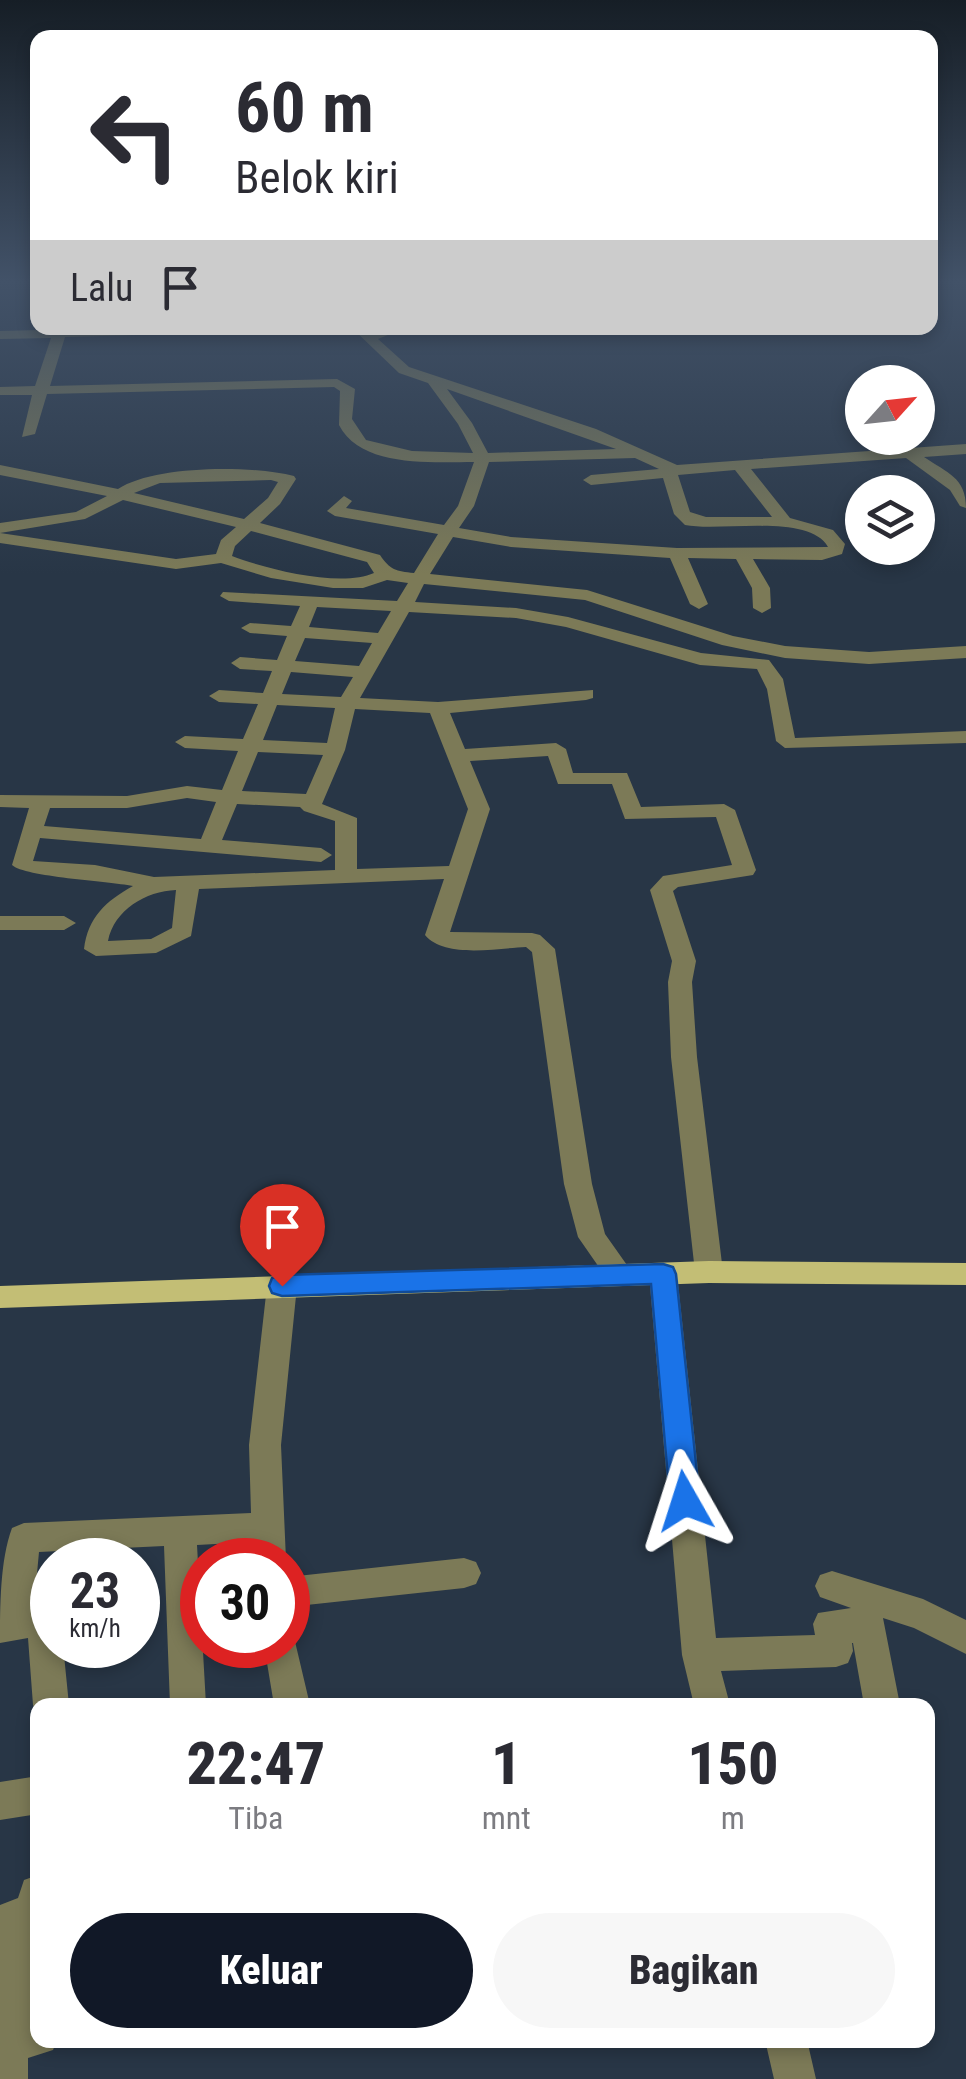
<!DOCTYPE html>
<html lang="id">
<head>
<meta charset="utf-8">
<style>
	:root { --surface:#fff; --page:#f7f7f7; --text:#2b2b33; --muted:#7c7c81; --accent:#111827 }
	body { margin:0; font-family:"Roboto Condensed",sans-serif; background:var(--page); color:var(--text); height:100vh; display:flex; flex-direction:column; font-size:38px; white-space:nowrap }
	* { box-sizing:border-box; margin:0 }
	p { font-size:32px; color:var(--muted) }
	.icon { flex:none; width:55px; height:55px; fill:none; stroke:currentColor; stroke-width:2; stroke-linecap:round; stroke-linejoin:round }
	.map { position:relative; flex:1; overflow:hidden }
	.sheet { position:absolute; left:30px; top:1698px; width:905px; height:350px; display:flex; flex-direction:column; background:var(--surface); border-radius:20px; box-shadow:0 5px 15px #0003 }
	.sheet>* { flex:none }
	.top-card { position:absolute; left:30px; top:30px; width:908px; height:305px; border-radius:20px; box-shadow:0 5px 15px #0003; background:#fff; color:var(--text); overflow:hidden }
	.needle { width:65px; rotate:63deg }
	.buttons { position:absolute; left:845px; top:365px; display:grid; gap:20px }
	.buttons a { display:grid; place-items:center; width:90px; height:90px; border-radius:50%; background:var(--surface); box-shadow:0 5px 15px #0003; font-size:50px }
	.speed { position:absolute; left:30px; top:1538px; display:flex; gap:20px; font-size:50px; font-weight:700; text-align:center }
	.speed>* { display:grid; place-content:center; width:130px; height:130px; border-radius:50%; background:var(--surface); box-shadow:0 5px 15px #0003; line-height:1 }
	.speed small { font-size:25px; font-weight:400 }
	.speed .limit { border:15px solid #d22; background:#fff; color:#111 }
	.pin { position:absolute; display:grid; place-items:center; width:85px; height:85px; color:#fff; margin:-102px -42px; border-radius:50% 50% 50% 0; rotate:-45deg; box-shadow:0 0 10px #0007 }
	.pin .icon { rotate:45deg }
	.me { position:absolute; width:110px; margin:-55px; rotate:354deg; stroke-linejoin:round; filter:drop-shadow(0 0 8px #0008) }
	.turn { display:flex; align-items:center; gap:35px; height:210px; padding:0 40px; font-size:45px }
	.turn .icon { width:130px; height:130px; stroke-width:2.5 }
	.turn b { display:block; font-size:70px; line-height:85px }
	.then { display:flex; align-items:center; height:95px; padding:0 40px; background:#0003; gap:20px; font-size:38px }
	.eta { display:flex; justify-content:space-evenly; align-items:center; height:170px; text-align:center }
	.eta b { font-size:60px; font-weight:800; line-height:70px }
	.button { display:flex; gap:20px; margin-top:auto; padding:20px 40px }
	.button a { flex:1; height:115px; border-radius:60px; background:var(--accent); color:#fff; font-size:40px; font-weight:800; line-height:115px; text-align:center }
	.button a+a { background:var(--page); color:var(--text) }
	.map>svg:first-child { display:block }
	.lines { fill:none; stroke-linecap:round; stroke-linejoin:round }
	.minor { fill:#7c7a57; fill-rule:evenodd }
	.major { fill:#c3be75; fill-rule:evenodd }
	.route { fill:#1a73e8; stroke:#114b97; stroke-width:2.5 }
</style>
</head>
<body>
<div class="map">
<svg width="966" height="2079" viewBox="0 0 966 2079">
	<rect width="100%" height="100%" fill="#283646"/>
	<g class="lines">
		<!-- minor -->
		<path class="minor" d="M121,328H251L244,332L65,337L50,386L337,379L355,389L352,419L366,440L412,451L473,453L458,424L428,383L399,373L352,328H366L371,332L405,328L378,339L409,367L596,429L677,465L966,444V454L924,457C947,473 966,477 966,508L960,506L950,490L906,458L751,469L790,518L833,530L845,544L842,554L822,560L753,559L770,588L771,608L762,613L753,608L752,588L736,559L688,558L708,604L699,609L690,604L670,558L511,547L453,537L430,574L587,590L733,636L785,646L869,652L966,646V658L869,664L785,658L722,645L585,600L424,584L415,602L516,608L568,617L701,653L769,660L783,679L795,738L966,731V743L785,748L776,741L767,689L757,669L700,665L566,627L516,618L409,612L360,698L438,702L593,690V698L586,700L450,713L465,749L556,743L566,749L573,773H627L641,807L724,804L735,810L756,870L753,875L678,887L673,891L696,961L692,982L697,1057L723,1272L719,1280L709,1283L699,1280L695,1272L671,1057L668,982L672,961L650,890L663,876L732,865L716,817L625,819L612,784H558L548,756L470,761L490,809L450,932L532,933L540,935L555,949L592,1184L605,1234L634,1275L630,1283L620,1286L610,1283L578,1237L564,1184L532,952L526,947C498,948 445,959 425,935L444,879L199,889L191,936L156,953L96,956L84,949C88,917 106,901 133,886C108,881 25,877 12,865L29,808L0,807V795L127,796L187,786L222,790L238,751L185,748L175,742L185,736L243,739L258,704L219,702L209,696L219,690L263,693L272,671L240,669L231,663L240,657L277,660L287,636L250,633L241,628L250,623L291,626L300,606L229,601L220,596L223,592L397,601L408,583L387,580L363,588H333L271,578L221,563L176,569L0,543V523L76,512L107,496L0,475V465L118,489C154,465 251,465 294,476L296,479L280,504L260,523L380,555C390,570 396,571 414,573L438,534L335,516L327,511L344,496L352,501L346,508L444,525L458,506L474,462C432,462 361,468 339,425L340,391L334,387L47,394L35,434L22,437L32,395H0V387L35,386L51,338L0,339V331ZM447,389L616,449L488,453L472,423ZM635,458L659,469L591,475L583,480L591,485L663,478L674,514L685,525C720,532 809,513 828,547L677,548L511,537L459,528L474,506L489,462ZM735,470L772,517H706L690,512L678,475ZM271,480L278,482L268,498L244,519L134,493L160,483ZM123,500L236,527L221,540L216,554L176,559L0,533L85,519ZM251,531L367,562L374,573C341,588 265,569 232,556L235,546ZM317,607L391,611L378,633L309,627ZM305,638L372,643L359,666L295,661ZM291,672L353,677L341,697L282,694ZM277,705L335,708L327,743L263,740ZM355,709L430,713L468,809L449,866L357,869V818L322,804L345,750ZM258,752L323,755L306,794L242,791ZM187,798L216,802L201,839L44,826L50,808H127ZM237,804L300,807L304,811L335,821V870L154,877L95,865L33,861L40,838L321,862L332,855L321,848L222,840ZM176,890L172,928L151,939L108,941C114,910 146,891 176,890Z
			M601,328H649L621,335Z
			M0,916H64L76,923L64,930H0Z
			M663,1263L673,1266L677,1274L716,1638L815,1635L813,1624L818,1613L851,1608L820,1597L815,1586L820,1575L832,1571L923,1599L966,1620V1654L914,1628L883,1618L900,1705H864L853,1643H852L853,1651L848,1663L836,1667L721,1671L730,1705H694L682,1655L649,1274L653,1266Z
			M282,1275L292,1278L297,1286L281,1445L286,1560H252V1542L197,1545L206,1705H170L164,1546L39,1552L34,1606L52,1607V1645H63L69,1705H38V1715L33,1705L28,1638L0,1643C0,1607 0,1560 12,1528L24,1523L251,1513L249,1445L267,1286L272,1278Z
			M464,1558L476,1562L481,1573L476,1584L464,1588L288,1607V1577Z
			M288,1631L293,1633L310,1705H274L264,1645H288Z
			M38,1776V1814L0,1820V1782Z
			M38,1875L34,2016L38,2015V2040H57L53,2050L28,2058V2079H0V1905L18,1898L24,1880Z
			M765,2040H807L816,2079H774Z"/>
		<!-- major -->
		<path class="major" d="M709,1261L966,1263V1285L709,1283L0,1308V1286Z"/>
	</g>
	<!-- sky -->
	<linearGradient id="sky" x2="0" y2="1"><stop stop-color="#161e26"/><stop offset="0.49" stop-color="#425268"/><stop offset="1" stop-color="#425268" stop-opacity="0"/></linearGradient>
	<rect width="966" height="574" fill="url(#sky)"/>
	<!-- route -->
	<path class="route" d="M663,1264L673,1267L676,1274L700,1501L695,1510L685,1514L675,1510L670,1501L651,1284L282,1296L272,1293L269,1286L272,1278L282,1275Z"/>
</svg>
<div class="buttons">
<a><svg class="needle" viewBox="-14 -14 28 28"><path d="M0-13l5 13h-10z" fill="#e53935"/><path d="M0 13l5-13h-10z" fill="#7c7c81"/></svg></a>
<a><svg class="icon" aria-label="layers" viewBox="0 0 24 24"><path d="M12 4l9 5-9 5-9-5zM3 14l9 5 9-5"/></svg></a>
</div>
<div class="speed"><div>23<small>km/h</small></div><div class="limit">30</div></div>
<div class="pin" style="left:282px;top:1286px;background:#d93025"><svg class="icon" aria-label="arrive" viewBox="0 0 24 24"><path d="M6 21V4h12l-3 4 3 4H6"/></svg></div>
<svg class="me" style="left:685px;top:1501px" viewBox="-20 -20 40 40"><path d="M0-17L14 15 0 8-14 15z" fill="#1a73e8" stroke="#fff" stroke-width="4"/></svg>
<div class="top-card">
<div class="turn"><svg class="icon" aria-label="left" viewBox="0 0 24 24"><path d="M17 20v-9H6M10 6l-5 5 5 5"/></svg><div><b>60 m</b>Belok kiri</div></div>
<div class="then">Lalu<svg class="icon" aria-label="arrive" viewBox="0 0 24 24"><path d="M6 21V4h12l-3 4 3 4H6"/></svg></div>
</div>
<section class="sheet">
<div class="eta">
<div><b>22:47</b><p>Tiba</p></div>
<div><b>1</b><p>mnt</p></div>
<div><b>150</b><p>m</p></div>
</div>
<div class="button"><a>Keluar</a><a>Bagikan</a></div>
</section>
</div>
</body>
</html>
